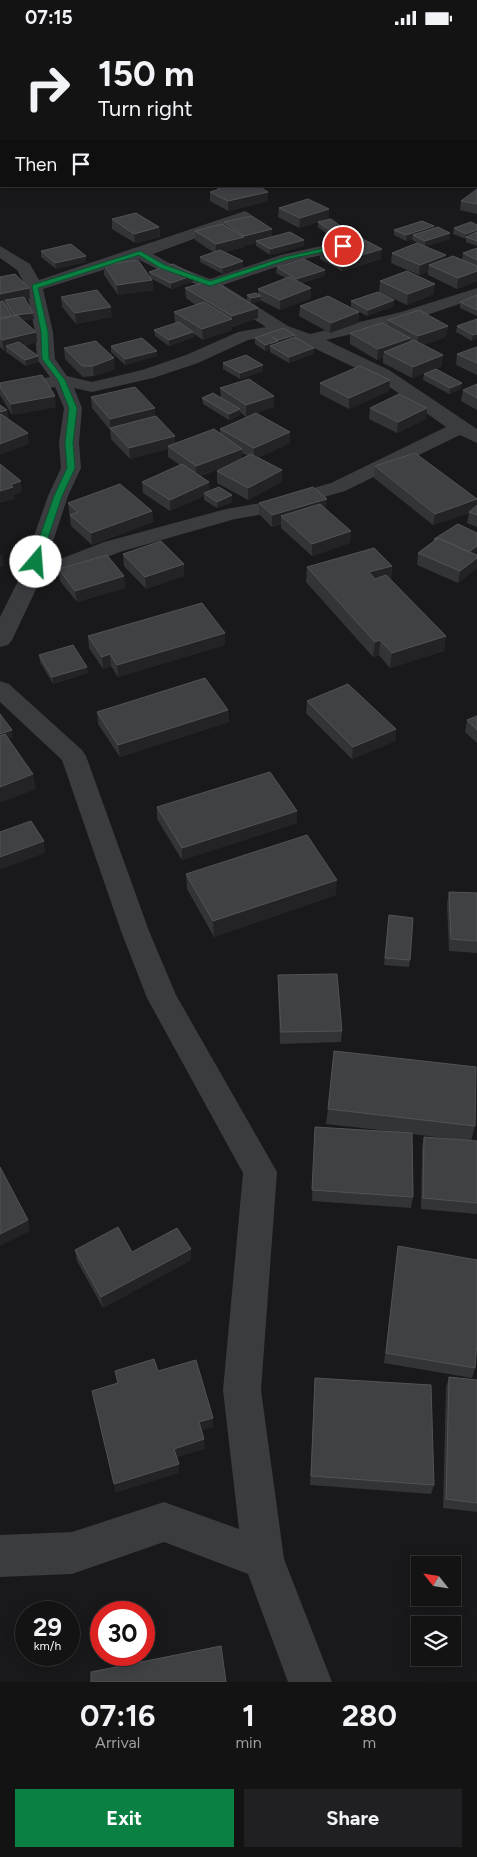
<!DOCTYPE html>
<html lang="en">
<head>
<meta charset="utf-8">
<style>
	:root { --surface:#131314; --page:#202022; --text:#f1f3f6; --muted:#9d9ea0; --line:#323234; --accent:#0b8043 }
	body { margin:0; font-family:Figtree,sans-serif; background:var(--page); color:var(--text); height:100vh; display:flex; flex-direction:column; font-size:19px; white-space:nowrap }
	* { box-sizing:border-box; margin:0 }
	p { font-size:16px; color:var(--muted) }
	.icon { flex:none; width:28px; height:28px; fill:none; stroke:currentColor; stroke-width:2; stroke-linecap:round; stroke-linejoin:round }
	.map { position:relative; height:1647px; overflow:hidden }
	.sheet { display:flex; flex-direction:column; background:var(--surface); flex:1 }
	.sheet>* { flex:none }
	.banner { position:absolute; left:0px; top:0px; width:478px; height:152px; box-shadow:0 2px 12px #0003,0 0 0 1px var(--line); background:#131314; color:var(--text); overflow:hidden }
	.needle { width:32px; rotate:300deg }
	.tools { position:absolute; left:411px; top:1521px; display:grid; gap:10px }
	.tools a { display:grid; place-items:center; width:50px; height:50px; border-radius:0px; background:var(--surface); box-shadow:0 2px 12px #0003,0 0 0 1px var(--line); font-size:25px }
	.speed { position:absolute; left:15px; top:1566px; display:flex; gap:10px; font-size:25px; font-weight:700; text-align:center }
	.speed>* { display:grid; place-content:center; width:65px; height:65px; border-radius:50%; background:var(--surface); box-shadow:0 2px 12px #0003,0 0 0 1px var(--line); line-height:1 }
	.speed small { font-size:12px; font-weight:400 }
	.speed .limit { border:8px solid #d22; background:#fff; color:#111 }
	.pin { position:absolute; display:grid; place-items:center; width:42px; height:42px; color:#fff; margin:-21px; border:2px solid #fff; border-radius:50%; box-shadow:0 1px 5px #0007 }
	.me { position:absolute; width:55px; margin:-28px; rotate:18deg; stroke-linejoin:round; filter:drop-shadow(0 0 4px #0008) }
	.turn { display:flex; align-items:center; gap:18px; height:105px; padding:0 15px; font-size:22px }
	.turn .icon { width:65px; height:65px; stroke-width:2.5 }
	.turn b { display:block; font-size:35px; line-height:42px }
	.then { display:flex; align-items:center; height:48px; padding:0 15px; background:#0003; gap:10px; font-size:19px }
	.eta { display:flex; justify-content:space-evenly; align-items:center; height:85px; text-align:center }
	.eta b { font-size:30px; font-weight:700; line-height:35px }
	.action { display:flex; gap:10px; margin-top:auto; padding:10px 15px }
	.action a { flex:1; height:58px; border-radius:0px; background:var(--accent); color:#fff; font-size:20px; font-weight:700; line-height:58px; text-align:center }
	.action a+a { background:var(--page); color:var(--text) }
	.status { display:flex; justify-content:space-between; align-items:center; height:35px; padding:0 25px; background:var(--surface); direction:ltr }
	.status svg { height:14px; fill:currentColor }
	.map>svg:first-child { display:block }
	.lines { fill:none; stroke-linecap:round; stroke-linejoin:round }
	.minor { fill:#3b3c40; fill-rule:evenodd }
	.wall { fill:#323436; fill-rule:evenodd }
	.shaded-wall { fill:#232325 }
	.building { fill:#3f4144; stroke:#515356 }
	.route { fill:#0b8043; stroke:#07532c }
</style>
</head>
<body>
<div class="status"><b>07:15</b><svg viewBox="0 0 49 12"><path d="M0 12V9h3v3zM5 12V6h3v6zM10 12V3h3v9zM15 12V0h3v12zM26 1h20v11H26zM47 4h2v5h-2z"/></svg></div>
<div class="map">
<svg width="477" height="1647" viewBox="0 0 477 1647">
	<rect width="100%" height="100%" fill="#19191b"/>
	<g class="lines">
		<!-- minor -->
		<path class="minor" d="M0,14H1V20H0Z
			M476,93H477V101H476Z
			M0,125H1V133H0Z
			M245,176L252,180L250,183L153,219L169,228L210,244L281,220L357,203L362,205L365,208L362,211L291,227L223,250L288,291L310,299L401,277L477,253V263L412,285L326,305L389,335L477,394V408L460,400L345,456L270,478L235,484L120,517L39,548L12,605L8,610L0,612V582L19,544L48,461L61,433L59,408L64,373L55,352L0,361V351L50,342L37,324L35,297L26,252L17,235L0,223V211L30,229L39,245ZM138,224L157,234L204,252L266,292L238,297L186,320L142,335L92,347L67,341L55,324L53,297L43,254ZM281,300L303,308L377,343L446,392L331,448L261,468L226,474L104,507L45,530L68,461L81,433L79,408L82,373L74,353L92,357L153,343L198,328L248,305Z
			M0,646L9,649L82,715L86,721L149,896L176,960L277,1137L261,1355L284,1524L332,1647H288L248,1539L164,1507L72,1539L0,1542V1500L72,1497L164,1467L239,1494L223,1355L243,1138L147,963L121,896L62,725L0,667Z"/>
	</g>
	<!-- wall -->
	<path class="wall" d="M70,0H115V1H70Z
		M437,0H477V10H476V1H437Z
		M1,53V64H0V54Z
		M1,88V104L0,103V89Z
		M217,152L264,154L268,157V166L228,176L210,166V157L217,155Z
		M477,154V179L460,175L461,166Z
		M279,173L329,184L319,187L343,193V198L330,201L318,192V187L299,193L278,182Z
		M112,184L159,192L160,202L135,208L112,194Z
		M224,187L272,194V201L304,205V211L270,220L256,211V208L244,211V212L224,217L243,226V232L223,239L200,227V222L213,217L195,205V196L224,190Z
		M477,190V211L466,207V204L453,199L454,193Z
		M434,191V193L450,198V204L425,211L445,224L462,225L463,218L477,213V246L457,254L428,240V237L419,240L391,228L392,218L424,211L412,205V204L406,206L394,200V195Z
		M320,214L381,224L342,236L320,224Z
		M41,216L86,227L56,234L41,222Z
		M104,230L150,241L149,237L194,246L171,254L152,244L153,255L118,260L104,240Z
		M277,232L325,235L324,241L301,248L311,253V263L280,275L260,265V266L251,269L258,273V283L232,292V295L203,305L194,299V302L169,311L155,301L154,295L176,288L175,287L174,277L196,270L186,263L185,253L247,266V260L258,259V254L286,243L276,238Z
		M0,242L29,253L30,263L25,264L34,284L23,285L36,297L37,307L24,311L39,327L26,331L6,317V315L4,316L0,312Z
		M380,246L434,259L407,270L379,257Z
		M477,260V281L460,273V267Z
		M61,262L112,282L76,289L62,272Z
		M394,265V271L367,281L351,272V266Z
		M300,271L359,277L358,288L330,298L299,281Z
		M477,284L472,306L456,297L457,291Z
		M388,285L448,291L446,302L423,310L442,331L412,343L383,328V322L377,325L350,309V298L388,291Z
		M295,302L314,313L313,319L289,328L270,317V314L265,316L255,309V303Z
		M111,311L157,316V321L125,330L111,317Z
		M477,312V340L456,330L457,319Z
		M64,313L115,334L94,341L83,342L65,324Z
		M223,328L263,336L240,344L223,334Z
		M424,339L461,354L449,359L423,345Z
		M390,345L389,356L349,374L320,359V348Z
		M0,348L56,372L12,380L0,360Z
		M477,349V375L461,366L463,355Z
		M220,353L274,372L256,378L290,408L258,423L282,447L248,465L217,448V436L232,429L200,441L210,456L232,460V467L217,473L204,465V461L170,476L143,458L142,447L180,430L168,422V414L130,424L111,404L110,395L92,373L91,362L155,381L175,408L220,398V394L255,378L246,382L240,377V380L229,385L203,369L202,363H221ZM242,418L248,421L242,424Z
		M370,373H427L426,384L397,398L369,384Z
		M375,431L477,464L476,472L477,470V492L467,488L469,478L433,490L374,443Z
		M68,468L152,476L153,487L92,510L71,491Z
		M259,468L326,475L351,496L350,508L312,521L281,493V489L272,492L259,479Z
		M434,504L477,520V533L458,548L417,530L418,518L434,506Z
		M123,519L184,529V541L146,554L124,531Z
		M392,531L391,545L446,601L444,616L390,633L379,620L373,622L306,547L307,532Z
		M59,534L124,541L125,553L77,567L60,546Z
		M88,601L225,610L118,642L111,631L103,634L89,613Z
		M39,620L88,638L53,649L40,627Z
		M307,666L396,694L395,706L352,724L306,678Z
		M228,675L229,687L120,722L98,689L97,677Z
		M477,681V708L465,697L467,685Z
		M157,772L297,788L182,825L157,784Z
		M186,839L336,860L214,902L187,854Z
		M449,857L477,858V918L449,916L447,869Z
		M389,880L410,925L409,932L384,930Z
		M278,940L342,996L341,1007L280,1009L278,952Z
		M328,1074L475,1091L471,1106H477V1179L421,1174L422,1113L424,1102L460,1105L412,1099L413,1162L411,1173L312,1166L315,1092L397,1097L326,1089Z
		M398,1211L475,1333L472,1343L384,1328Z
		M191,1214V1225L103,1273L77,1226L75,1215L132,1217Z
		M449,1342L477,1345V1477L443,1473L446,1352Z
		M315,1343L434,1450L431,1459L310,1450Z"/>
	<!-- shaded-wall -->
	<path class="shaded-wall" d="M109,0H115V1H106Z
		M268,157V166L228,176V166Z
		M329,174V184L299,193L300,183Z
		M434,191V197L413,200L412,204L406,206V200Z
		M159,192L160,202L135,208L134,199Z
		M343,193V198L330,201L331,196Z
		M272,194V204L256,206V208L244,211V201Z
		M477,195V200L466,202V204V199Z
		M450,198V204L425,212V206Z
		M244,202V212L216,219V209Z
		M304,205V211L270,220V214Z
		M382,214L381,224L342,236V226Z
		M446,220L444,230H429L428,237L419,240L420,230Z
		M86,221V227L56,234L55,228Z
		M243,226V232L223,239L222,233Z
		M325,235L324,241L296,249V244Z
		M477,236V246L457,254L458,243Z
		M194,240V246L171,254V248Z
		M152,245L153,255L118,260L117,250Z
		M435,249L434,259L407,270L408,259Z
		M29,253L30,263L7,268L5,265L6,268L0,269V259Z
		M311,253V263L280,275V265Z
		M261,261L260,266L251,269V263Z
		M394,265V271L367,281L368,275Z
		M111,272L112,282L76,289L75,278Z
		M258,273V283L232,292V295L203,305L202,294L232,284V281Z
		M359,277L358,288L330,298L331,288Z
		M33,278L34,284L15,287L14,281Z
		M448,291L446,302L417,312L418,301Z
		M36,297L37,307L10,314L6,311V315L4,316L2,305Z
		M193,297L194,302L169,311V305Z
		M477,299V304L472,306L473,300Z
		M295,300V306L278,311V305Z
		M410,303L409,313L384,317L383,322L377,325L378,314Z
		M278,306L277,312L270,311V314L265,316V310Z
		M314,313L313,319L289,328V322Z
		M157,316V321L125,330V324Z
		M443,320L442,331L412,343L413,332Z
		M38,321L39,327L26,331L25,325Z
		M114,323L115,334L94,341L93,331Z
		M263,330V336L240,344V338Z
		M390,345L389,356L349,374V363Z
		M462,348L461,354L449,359L450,353Z
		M55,361L56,372L12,380L11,369Z
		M274,361V372L246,382V370Z
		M155,373V384L110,393V395V384Z
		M427,373L426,384L397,398L398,387Z
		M240,374V380L229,385V379Z
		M7,375L9,386L0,389V377Z
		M290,397V408L254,425V413Z
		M28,398L29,409L0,420V409Z
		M175,401V412L168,411V414L130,424L129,413Z
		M242,414V425L196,442V431Z
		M282,435V447L248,465V453Z
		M21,446L22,457L14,460L15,464L0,468V456L10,450Z
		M209,447L210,458H204V461L170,476V465Z
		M232,460V467L217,473V467Z
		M327,464L326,476L281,481V489L272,492V480Z
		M477,464L475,476L469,477V478L433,490L435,479Z
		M152,476L153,487L92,510L91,498Z
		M351,496L350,508L312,521V509Z
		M477,511V517L464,525L465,519Z
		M2,519L4,531L0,532V520Z
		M477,523V533L458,548L460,536Z
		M184,529V541L146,554L145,542Z
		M392,531L390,546L368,552L369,537Z
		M124,541L125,553L77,567L75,556Z
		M225,598V610L118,642L117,630Z
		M446,601L444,616L390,633L392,618Z
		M380,605L379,620L373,622L375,607Z
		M110,619L111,631L103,634L102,622Z
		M87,632L88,638L53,649L52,642Z
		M228,675L229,687L120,722L118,710Z
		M396,694L395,706L352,724L353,712Z
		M12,695L13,702L0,707V699Z
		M33,739L36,754L0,768V752Z
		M297,776V788L182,825V813Z
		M44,806L45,818L0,835V822Z
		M337,845L336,860L214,902L213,886Z
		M28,1185L30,1196L0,1211V1199Z
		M191,1214V1225L103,1273L101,1262Z
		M213,1383V1392L200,1396L199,1387Z
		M204,1404L205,1414L175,1423L174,1414Z
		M179,1429V1438L115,1458L114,1449Z"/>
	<!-- building -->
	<path class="building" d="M42,0H57L65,1H39Z
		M79,0H109L106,1H85Z
		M238,0H267L265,1H237Z
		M283,0H311L310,1H281Z
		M323,0H325L335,1H321Z
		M350,0H381L379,1H349Z
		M464,0H477V2L476,1Z
		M1,88V95H0V89Z
		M221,151H258L268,157L228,166L210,157L220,154L217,152Z
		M477,154V169L461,166Z
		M308,164L329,174L300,183L279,173Z
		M136,178L159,192L134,199L112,184Z
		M252,181L272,194L244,201L224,187Z
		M331,184L343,193L331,196L318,187Z
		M422,186L434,191L406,200L394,195Z
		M471,187L477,190V195L466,199L454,193Z
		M222,189L244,202L216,209L195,196Z
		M438,192L450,198L425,206L413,200Z
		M290,197L304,205L270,214L256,206Z
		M477,197V206L466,202Z
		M359,202L382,214L342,226L320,214Z
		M417,208L446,220L420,230L392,218Z
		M71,209L86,221L55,228L41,216Z
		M477,213V225L463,218Z
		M220,215L243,226L222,233L200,222Z
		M453,221L477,231V236L458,243L429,230Z
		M304,224L325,235L296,244L277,232Z
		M138,225L152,245L117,250L104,230Z
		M173,229L194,240L171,248L149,237Z
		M407,236L435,249L408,259L380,246Z
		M15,239L29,253L0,259V242Z
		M289,242L311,253L280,265L258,254Z
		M212,245L258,273L232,281L185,253Z
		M97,255L111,272L75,278L61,262Z
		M378,257L394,265L368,275L351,266Z
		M256,258L261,261L251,263L247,260Z
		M477,260V275L460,267Z
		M328,261L359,277L331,288L300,271Z
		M24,262L33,278L14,280L5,265Z
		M3,266L12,281L0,283V267Z
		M204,267L232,284L202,294L174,277Z
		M419,275L448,291L418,301L388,285Z
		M17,280L36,297L2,305L0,303V284Z
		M477,284V299L473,300L457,291Z
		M179,287L193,297L169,305L154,295Z
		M382,288L410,303L378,314L350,298Z
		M283,293L295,300L278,305L272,302L278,306L265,310L255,303Z
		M295,302L314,313L289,322L270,311Z
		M142,303L157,316L125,324L111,311Z
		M414,305L443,320L413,332L384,317Z
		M96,306L114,323L93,331H82L64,313Z
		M19,307L38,321L25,325L6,311Z
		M477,312V328L457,319Z
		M246,320L263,330L240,338L223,328Z
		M360,331L390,345L349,363L320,348Z
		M436,334L462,348L450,353L424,339Z
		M42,340L55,361L11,369L0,352V348Z
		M249,344L274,361L246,370L220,353Z
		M477,349V363L463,355Z
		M135,352L155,373L110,384L91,362Z
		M213,358L240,374L229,379L202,363Z
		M399,359L427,373L398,387L370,373Z
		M0,370L7,375L0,377Z
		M256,378L290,397L254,413L220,394Z
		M1,379L28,398L0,409V380Z
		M156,381L175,401L129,413L110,393Z
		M214,394L242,414L196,431L168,411Z
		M415,418L477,464L435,479L375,431Z
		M251,419L282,435L248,453L217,436Z
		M0,429L21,446L10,450L13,452L0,456Z
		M182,429L209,447L170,465L142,447Z
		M120,449L152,476L91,498L70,480L78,477L68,468Z
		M219,452L232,460L217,467L204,458Z
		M313,452L327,464L272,480L259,468Z
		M320,469L351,496L312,509L281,481Z
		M477,470V480L469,477Z
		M458,489L477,498V511L469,517L438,503L436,505L434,504Z
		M438,503L477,520V523L460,536L418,518Z
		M161,506L184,529L145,542L123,519Z
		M374,513L392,531L369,537L375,544L386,540L446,601L392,618L380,605L375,607L307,532Z
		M107,520L124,541L75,556L59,534Z
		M202,568L225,598L117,630L110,619L102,622L88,601Z
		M73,610L87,632L52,642L39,620Z
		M205,643L228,675L118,710L97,677Z
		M348,649L396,694L353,712L307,666Z
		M0,679L12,695L0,699Z
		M477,681V695L467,685Z
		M5,699L33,739L0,752V701Z
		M270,737L297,776L182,813L157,772Z
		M31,786L44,806L0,822V797Z
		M307,800L337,845L213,886L186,839Z
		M449,857L477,858V906L451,904Z
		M389,880L413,883L410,925L385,923Z
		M337,939L342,996L281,997L278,940Z
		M334,1016L476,1032L475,1091L328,1074Z
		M315,1092L412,1098L413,1162L312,1155Z
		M424,1102L477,1106V1168L423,1163Z
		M0,1132L28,1185L0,1199Z
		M118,1192L132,1217L177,1193L191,1214L101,1262L75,1215Z
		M398,1211L477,1225V1307L475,1333L386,1318Z
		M154,1324L158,1336L196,1325L213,1383L199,1387L204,1404L174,1414L179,1429L114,1449L92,1356L118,1348L115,1336Z
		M449,1342L477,1345V1468L446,1464Z
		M315,1343L431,1350L434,1450L311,1441Z
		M221,1611L226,1647H91V1637Z"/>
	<!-- route -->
	<path class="route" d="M343,209L346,212L289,224L210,251L160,233L139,220L38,253L48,297L49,324L65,345L77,373L73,408L75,433L62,461L40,527L33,529L31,527L54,461L67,433L65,408L69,373L58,345L42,324L41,297L32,250L140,216L165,230L210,246L285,222Z"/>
</svg>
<div class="tools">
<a><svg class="needle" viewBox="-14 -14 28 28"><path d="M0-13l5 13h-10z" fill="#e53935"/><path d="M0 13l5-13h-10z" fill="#9d9ea0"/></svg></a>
<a><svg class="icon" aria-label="layers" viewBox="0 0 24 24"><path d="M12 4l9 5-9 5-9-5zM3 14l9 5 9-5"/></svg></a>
</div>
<div class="speed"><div>29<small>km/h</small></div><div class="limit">30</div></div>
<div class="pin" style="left:343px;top:211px;background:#d93025"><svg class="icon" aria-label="arrive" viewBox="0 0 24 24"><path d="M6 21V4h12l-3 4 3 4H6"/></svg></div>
<svg class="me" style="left:36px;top:527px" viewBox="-20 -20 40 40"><circle r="19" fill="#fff"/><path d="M0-13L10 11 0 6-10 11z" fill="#0b8043"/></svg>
<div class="banner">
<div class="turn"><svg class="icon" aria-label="right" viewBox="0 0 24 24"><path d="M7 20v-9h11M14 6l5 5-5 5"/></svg><div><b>150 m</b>Turn right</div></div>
<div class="then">Then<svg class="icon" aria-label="arrive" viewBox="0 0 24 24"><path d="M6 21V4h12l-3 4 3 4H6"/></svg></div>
</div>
</div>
<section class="sheet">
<div class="eta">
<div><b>07:16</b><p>Arrival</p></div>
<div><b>1</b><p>min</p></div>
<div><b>280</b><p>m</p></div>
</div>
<div class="action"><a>Exit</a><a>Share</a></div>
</section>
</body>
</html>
